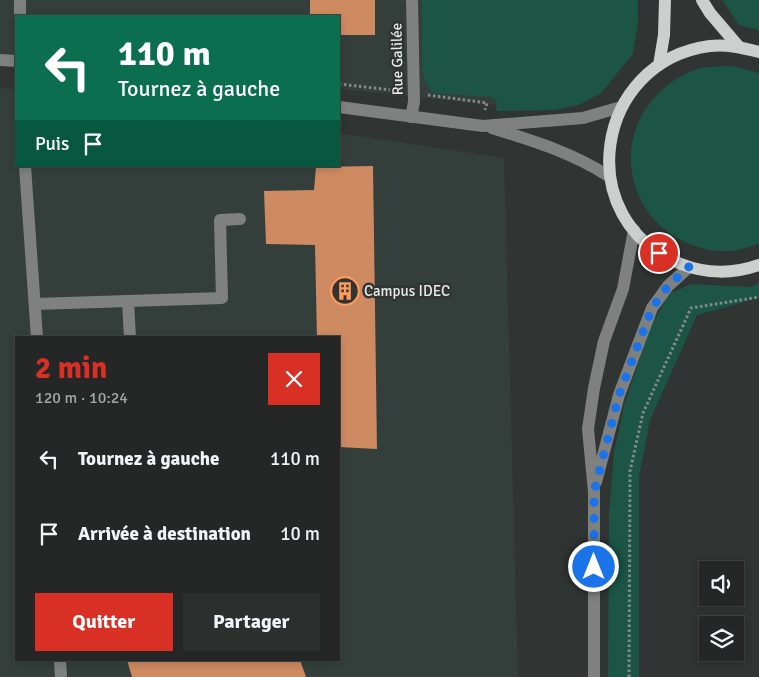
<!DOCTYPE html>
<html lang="fr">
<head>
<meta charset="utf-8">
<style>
	:root { --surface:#242726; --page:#2c2f2e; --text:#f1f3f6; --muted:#a3a5a7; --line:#414443; --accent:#d93025 }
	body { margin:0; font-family:Signika,sans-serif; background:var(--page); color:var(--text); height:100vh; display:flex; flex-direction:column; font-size:19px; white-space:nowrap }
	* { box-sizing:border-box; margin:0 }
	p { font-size:16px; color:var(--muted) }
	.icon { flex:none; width:28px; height:28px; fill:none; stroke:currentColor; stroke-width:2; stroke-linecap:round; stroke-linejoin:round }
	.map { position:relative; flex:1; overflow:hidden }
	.sheet { position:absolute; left:15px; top:336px; width:325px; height:325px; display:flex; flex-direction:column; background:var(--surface); border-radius:0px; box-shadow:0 2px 8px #0003,0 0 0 1px var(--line) }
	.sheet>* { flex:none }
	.hud { position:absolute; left:15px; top:15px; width:325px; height:152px; border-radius:0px; box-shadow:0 2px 8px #0003,0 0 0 1px var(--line); background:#0b6e4f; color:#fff; overflow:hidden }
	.controls { position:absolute; left:699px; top:561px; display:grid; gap:10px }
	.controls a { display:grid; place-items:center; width:45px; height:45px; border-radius:0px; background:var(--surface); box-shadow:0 2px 8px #0003,0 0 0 1px var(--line); font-size:25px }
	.pin { position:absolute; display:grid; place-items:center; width:42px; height:42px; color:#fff; margin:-21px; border:2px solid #fff; border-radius:50%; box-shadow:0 1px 5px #0007 }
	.me { position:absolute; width:55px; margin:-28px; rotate:0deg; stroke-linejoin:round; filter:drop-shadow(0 0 4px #0008) }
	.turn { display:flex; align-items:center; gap:18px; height:105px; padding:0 20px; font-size:22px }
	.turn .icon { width:65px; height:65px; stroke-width:2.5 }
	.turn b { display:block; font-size:35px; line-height:42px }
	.then { display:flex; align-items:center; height:48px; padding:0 20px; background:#0003; gap:10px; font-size:19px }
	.round { display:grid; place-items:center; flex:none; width:52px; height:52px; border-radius:0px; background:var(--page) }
	.head { display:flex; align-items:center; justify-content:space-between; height:85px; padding:0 20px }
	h1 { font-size:30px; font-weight:800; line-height:38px; color:var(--accent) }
	.button { display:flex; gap:10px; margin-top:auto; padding:10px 20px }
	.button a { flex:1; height:58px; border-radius:0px; background:var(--accent); color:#fff; font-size:20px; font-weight:800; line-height:58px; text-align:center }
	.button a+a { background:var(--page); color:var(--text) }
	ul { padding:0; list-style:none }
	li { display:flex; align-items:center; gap:15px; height:75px; padding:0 20px }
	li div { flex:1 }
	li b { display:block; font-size:19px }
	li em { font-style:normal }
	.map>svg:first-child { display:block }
	.built { fill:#343f3b; fill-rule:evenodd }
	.green { fill:#1c5545 }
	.building { fill:#ce8a61 }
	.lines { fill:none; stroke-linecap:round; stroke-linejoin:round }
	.path { stroke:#858988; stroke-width:3; stroke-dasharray:2.5 2.5; stroke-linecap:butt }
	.minor { stroke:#7f8180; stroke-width:12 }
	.major { stroke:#cbcfcd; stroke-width:12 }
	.route { stroke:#1a73e8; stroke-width:9; stroke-dasharray:0 16.2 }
	.labels { text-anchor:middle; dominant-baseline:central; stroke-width:5; stroke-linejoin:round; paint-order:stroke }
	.street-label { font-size:15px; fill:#e7eae9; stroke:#303433 }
	.poi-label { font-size:15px; fill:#e7eae9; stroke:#303433; text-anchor:start }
</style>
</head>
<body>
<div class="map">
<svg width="759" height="677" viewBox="0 0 759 677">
	<rect width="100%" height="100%" fill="#303433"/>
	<!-- built -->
	<path class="built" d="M0,0H505V106L339,89V16H16V56L0,54Z
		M0,88L16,89V166H339V133L504,158L518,677H0ZM16,338H339V660H16Z"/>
	<!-- green -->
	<path class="green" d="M422,0H638V21L633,54L601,93L579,105L553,110L496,111L497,102L492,97L432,93L425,81L422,71Z
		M722,0H759V30L739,25Z
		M732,66L759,73V244C750,246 739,251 729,251C714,252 698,248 685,242C624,214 612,135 662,90C673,80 687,71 702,68C711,66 723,67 732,66Z
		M759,283V298L697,315L650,420L639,477V677H608L609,514L614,453L624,405L650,329L668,294L691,284L750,287Z"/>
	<!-- building -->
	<path class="building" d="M310,0H375V35H339V16H310Z
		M373,166L377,449L339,447V338H317L315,245L266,244L264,191L314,190L316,167Z
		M127,660H300L306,677H132Z"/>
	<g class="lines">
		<!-- path -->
		<path class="path" d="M339,84L400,91
			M428,95L487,103L485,110
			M629,677L630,471L643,413L691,308L759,297"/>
		<!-- minor -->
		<path class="minor" d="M20,0V16
			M0,60L16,61
			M339,107L483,126L583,118L621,107
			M411,117L414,102L412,0
			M492,128C534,141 573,153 610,177
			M25,166L37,338
			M128,301L130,338
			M35,304L222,298L220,220L240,219
			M596,482L619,395L652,308L668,286L689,267
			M60,660L61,677
			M594,677V492L588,429L594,388L604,341L623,289L634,230"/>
		<!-- major -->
		<path class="major" d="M702,0L710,13L739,47
			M759,52C743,48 727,44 710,46C594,61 570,221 681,264C706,274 734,274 759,265
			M659,65L664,35L665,0"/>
	</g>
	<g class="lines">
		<!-- route -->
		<path class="route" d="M594,567V492L619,395L652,308L668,286L689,267L659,253"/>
	</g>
	<!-- icons -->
	<defs>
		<symbol id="building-ring" viewBox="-11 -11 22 22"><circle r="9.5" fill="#303433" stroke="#ff9b5a" stroke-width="1.5"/><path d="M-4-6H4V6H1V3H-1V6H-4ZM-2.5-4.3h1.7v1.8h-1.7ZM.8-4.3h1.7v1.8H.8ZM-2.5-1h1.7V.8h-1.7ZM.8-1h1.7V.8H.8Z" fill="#ff9b5a"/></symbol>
	</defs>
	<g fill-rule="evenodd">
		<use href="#building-ring" x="329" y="275" width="32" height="32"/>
	</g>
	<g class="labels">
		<!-- street labels -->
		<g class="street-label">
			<text transform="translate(397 59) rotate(-91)">Rue Galilée</text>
		</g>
		<!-- poi labels -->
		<g class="poi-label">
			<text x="364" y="291">Campus IDEC</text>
		</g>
	</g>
</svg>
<div class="controls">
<a><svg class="icon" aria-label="sound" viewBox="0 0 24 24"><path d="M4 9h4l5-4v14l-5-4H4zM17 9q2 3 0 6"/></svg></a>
<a><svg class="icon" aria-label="layers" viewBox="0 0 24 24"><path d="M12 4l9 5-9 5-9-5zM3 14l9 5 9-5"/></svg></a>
</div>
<div class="pin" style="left:659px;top:253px;background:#d93025"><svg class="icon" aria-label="arrive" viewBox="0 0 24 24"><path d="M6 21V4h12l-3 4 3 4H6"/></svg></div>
<svg class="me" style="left:594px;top:567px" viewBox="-20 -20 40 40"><circle r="17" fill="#1a73e8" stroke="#fff" stroke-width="3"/><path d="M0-11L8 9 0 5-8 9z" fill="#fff"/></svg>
<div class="hud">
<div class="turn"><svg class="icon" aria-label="left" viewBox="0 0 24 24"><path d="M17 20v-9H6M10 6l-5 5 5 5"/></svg><div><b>110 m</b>Tournez à gauche</div></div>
<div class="then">Puis<svg class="icon" aria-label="arrive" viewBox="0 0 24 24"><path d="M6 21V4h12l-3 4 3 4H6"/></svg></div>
</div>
<section class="sheet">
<div class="head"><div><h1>2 min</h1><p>120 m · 10:24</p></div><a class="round" style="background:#d93025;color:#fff"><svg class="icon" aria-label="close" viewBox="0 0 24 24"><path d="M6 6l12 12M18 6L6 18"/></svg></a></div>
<ul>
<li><svg class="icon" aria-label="left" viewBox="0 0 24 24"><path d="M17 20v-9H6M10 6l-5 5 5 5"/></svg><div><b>Tournez à gauche</b></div><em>110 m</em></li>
<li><svg class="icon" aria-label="arrive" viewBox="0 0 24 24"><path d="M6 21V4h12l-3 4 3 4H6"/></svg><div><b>Arrivée à destination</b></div><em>10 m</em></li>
</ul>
<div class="button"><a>Quitter</a><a>Partager</a></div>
</section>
</div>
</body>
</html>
